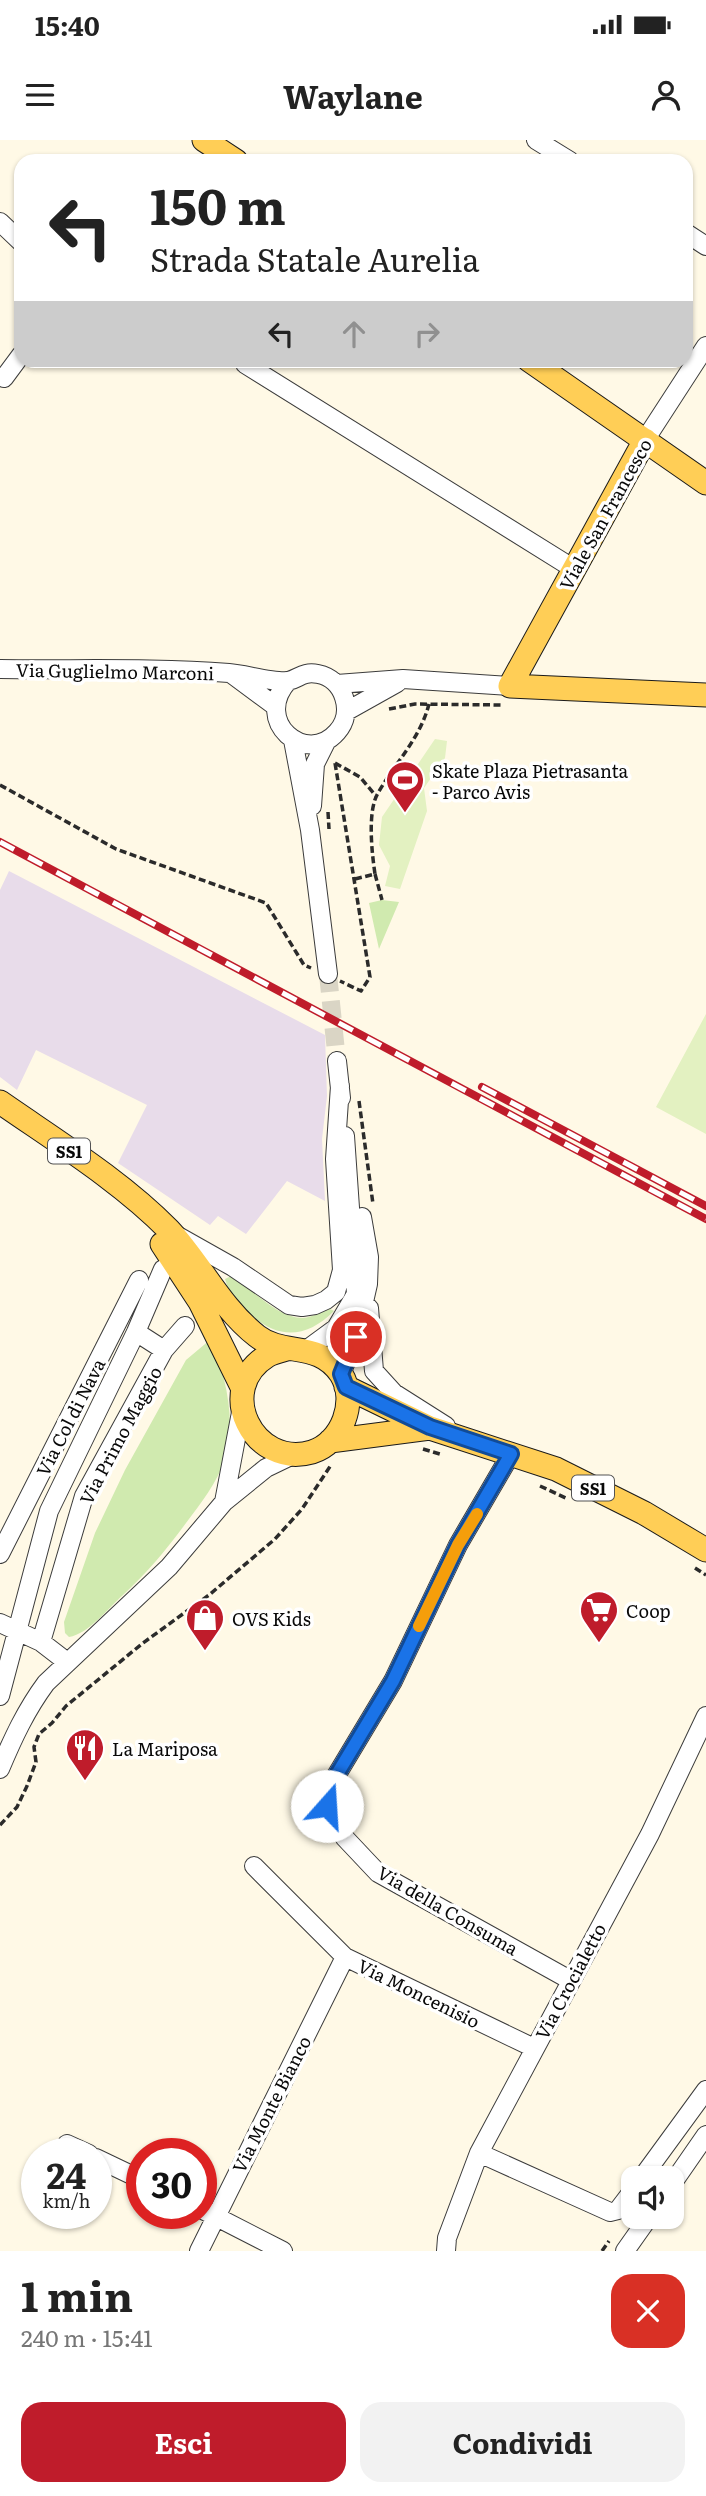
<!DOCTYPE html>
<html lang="it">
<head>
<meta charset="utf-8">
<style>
	:root { --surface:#fff; --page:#f2f2f2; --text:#222; --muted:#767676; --accent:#bf1c2b }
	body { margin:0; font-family:Literata,serif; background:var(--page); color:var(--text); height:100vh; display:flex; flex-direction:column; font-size:26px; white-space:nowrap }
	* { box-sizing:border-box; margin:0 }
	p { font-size:23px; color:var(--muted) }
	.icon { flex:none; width:38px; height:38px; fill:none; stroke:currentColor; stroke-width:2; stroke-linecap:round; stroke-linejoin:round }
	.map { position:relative; height:2111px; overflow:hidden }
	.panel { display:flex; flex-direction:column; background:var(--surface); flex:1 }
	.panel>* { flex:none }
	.guide { position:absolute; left:14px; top:14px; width:679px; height:214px; border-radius:21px; box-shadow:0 2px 5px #0004; background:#fff; color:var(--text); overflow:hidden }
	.tools { position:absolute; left:621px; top:2026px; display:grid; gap:14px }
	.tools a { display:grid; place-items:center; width:63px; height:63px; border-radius:14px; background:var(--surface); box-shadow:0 2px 5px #0004; font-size:35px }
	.speed { position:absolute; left:21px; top:1998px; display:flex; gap:14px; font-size:35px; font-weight:700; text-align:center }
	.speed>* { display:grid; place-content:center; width:91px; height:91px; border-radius:50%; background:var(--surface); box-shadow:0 2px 5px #0004; line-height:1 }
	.speed small { font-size:18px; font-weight:400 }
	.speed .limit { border:10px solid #d22; background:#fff; color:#111 }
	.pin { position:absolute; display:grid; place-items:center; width:60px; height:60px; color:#fff; margin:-30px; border:4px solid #fff; border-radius:50%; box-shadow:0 2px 7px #0007 }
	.me { position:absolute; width:77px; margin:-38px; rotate:19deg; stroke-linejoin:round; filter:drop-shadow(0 0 5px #0008) }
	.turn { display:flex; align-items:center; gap:24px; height:147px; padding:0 21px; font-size:32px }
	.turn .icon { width:91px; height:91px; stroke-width:2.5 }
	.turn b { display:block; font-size:49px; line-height:60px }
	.lanes { display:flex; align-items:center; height:66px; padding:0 21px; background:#0003; justify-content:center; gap:35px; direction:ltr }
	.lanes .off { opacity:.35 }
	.round { display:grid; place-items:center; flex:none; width:74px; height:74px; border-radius:21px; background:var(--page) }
	.head { display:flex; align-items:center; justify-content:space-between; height:119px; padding:0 21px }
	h1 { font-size:42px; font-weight:700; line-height:52px }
	.cta { display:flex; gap:14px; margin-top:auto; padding:14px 21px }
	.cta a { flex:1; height:80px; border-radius:21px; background:var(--accent); color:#fff; font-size:28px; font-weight:700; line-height:80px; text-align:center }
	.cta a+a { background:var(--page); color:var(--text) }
	.status { display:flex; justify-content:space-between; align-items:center; height:49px; padding:0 35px; background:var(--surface); direction:ltr }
	.status svg { height:19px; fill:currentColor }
	header { display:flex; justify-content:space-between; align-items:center; height:91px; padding:0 21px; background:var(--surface); font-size:32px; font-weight:700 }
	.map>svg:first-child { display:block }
	.industrial { fill:#e8dcea }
	.green { fill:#d0eaaf }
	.pitch { fill:#e3f1c1 }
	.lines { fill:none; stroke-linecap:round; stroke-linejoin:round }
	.minor-tunnel { stroke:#dad5c5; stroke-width:18; stroke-dasharray:18 9; stroke-linecap:butt }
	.minor-casing { stroke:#3c3c3c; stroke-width:20 }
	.major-casing { stroke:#1a1a1a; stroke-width:25 }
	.path { stroke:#2b2b2b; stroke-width:3.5; stroke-dasharray:7 3.5; stroke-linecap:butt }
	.minor { stroke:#fff; stroke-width:18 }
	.major { stroke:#ffce56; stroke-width:23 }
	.rail-casing { stroke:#bf1c2b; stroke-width:8 }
	.rail { stroke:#fff; stroke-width:5; stroke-dasharray:16; stroke-linecap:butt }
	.route-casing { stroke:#114b97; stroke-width:18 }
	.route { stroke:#1a73e8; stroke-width:12 }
	.slow { stroke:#f59e0b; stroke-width:12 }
	.labels { text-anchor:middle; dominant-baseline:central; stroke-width:7; stroke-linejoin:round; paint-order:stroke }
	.shield { fill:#fff; stroke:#535353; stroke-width:2 }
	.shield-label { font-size:16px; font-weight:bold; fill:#090909 }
	.street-label { font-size:18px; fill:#090909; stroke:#fff }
	.poi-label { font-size:18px; fill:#090909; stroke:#fff; text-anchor:start }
</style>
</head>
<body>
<div class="status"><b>15:40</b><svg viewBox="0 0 49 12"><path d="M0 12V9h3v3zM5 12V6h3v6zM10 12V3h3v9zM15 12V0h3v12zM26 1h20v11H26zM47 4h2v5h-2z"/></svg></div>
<header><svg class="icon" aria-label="menu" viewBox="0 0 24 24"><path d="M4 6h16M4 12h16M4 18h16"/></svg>Waylane<svg class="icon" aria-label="person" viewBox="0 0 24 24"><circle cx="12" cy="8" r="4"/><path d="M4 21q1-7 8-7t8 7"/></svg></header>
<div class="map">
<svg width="706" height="2111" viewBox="0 0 706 2111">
	<rect width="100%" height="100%" fill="#fff9e6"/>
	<!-- industrial -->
	<path class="industrial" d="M9,731L325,895L327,956L322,999L325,1061L287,1041L246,1094L218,1076L210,1085L118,1023L147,965L36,910L17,950L0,937V750Z"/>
	<!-- green -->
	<path class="green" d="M382,760L399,762L379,809L369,763Z
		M233,1135C252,1150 278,1178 303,1178C313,1177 321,1172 330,1169L334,1171C307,1198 279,1200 251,1175C239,1165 229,1154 225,1139Z
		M211,1199C225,1234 237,1281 225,1319C217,1343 201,1363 186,1383C167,1409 147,1433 123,1455C108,1468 89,1494 69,1497L65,1493L64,1482L95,1393L125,1330L186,1220Z"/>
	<!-- pitch -->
	<path class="pitch" d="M435,599L447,601L445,618L424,648L427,671L400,749L385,746L390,726L379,705L382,677Z
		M706,874V994L656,967Z"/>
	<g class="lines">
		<!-- minor-tunnel -->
		<path class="minor-tunnel" d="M328,834L337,921"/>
		<defs>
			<path id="minor" d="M536,0L570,21
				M0,82L21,102
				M686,93L706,106
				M245,224L574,429
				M4,238L21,215
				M645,300L706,206
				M0,529C76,530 153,527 229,533C244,534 275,543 288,541C299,539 302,531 318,534C344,539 355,572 337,592C306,627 252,581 288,541
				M233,535L275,566
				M337,544L403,539L510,546
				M347,571L397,543
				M293,600L310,690L328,834
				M312,666L315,624L327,600
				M337,921L341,958
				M178,1096L233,1127L289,1165L302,1167L315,1165L326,1160L336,1152L342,1130L335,1019L340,946
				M369,1168L374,1231L394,1253L446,1286
				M136,1192L164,1210
				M306,1210L336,1188L356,1154L345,996
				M341,1234L356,1197L368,1144L369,1117L362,1077
				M511,1314L458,1405L393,1541L336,1636L327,1666L345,1698L378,1733L570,1840
				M224,1362L242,1267
				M0,1414L139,1140
				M0,1483L41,1502L67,1522
				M41,1502L84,1356L164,1210L185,1186
				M0,1556L49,1371L136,1192L163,1129
				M0,1629C13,1598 26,1570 46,1543L169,1427L224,1362L266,1328L293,1315
				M254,1726L345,1817L534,1908
				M67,2004L89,2014
				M479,2013L610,2072L618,2070L634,2049
				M96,2018L142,2040
				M641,2039L706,1950
				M672,2044L706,1995
				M201,2069L283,2111
				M199,2111L345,1817
				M446,2111L447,2098L479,2013L650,1694L706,1576
				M625,2111L649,2077"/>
			<path id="major" d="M204,0L236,21
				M529,220L706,343
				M645,300L510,546L706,555
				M0,962C56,1001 121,1041 169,1090C200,1123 220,1167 257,1196C284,1217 318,1200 341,1234C358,1261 342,1303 312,1312C253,1329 214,1249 267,1216C272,1213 280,1211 287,1209
				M162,1104L200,1162L243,1249
				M346,1247L430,1288L556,1329L644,1373L706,1410
				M330,1301L430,1288"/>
		</defs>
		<!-- minor casing -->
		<use href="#minor" class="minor-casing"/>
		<!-- major casing -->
		<use href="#major" class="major-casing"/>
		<!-- path -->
		<path class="path" d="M389,569L415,564L504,565
			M335,623L370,837L361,851L340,841
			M335,623L360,637L376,656
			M0,645L116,709L266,763L304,825L311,828
			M328,672L329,689
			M375,734L382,760
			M355,739L375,734C372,714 367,671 378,653C395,623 420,599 429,564
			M359,961L373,1064
			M423,1309L443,1315
			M540,1346L568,1359
			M695,1428L706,1435
			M0,1685L17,1667L27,1646L36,1622L34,1607L39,1594L52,1583L66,1566L143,1503L209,1455L275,1399L302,1369L331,1325
			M602,2111L609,2101"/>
		<!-- minor -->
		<use href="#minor" class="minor"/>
		<!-- major -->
		<use href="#major" class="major"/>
		<defs>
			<path id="rail" d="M0,702L706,1079
				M482,947L706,1066"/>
		</defs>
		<!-- rail casing -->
		<use href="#rail" class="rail-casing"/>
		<!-- rail -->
		<use href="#rail" class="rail"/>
	</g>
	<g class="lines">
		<defs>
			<path id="route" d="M327,1666L336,1636L393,1541L458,1405L511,1314L430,1287L346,1247L341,1234L356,1197"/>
		</defs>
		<!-- route casing -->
		<use href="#route" class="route-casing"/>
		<!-- route -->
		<use href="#route" class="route"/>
		<!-- slow -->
		<path class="slow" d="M419,1486L458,1405L477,1374"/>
	</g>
	<!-- icons -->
	<defs>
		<symbol id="stadium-pin" viewBox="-11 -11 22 30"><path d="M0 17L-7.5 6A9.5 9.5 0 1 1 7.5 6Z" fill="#bf1c2b" stroke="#fff"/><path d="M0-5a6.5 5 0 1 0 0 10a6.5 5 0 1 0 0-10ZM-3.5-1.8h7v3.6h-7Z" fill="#fff"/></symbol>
		<symbol id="supermarket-pin" viewBox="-11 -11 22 30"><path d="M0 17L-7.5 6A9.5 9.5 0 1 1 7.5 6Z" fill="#bf1c2b" stroke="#fff"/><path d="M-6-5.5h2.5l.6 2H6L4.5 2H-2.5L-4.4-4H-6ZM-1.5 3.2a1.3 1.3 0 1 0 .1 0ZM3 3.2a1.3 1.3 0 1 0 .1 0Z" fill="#fff"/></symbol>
		<symbol id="shop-pin" viewBox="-11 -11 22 30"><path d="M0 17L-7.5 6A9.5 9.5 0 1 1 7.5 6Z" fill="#bf1c2b" stroke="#fff"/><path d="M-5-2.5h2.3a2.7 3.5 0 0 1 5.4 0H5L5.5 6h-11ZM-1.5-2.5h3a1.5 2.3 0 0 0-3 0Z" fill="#fff"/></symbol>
		<symbol id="restaurant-pin" viewBox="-11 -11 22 30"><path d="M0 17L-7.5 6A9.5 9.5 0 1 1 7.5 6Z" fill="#bf1c2b" stroke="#fff"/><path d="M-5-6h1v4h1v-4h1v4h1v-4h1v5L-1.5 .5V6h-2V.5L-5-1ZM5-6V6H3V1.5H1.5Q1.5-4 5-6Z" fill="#fff"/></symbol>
	</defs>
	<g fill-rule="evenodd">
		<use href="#stadium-pin" x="383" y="618" width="44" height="60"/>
		<use href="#supermarket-pin" x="577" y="1448" width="44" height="60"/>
		<use href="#shop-pin" x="183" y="1456" width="44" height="60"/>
		<use href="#restaurant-pin" x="63" y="1586" width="44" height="60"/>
	</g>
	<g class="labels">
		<!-- shield labels -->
		<g class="shield">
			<rect x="48" y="998.5" width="42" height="25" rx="5"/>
			<rect x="572" y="1335.5" width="42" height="25" rx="5"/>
		</g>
		<g class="shield-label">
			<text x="69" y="1011">SS1</text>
			<text x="593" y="1348">SS1</text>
		</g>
		<!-- street labels -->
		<g class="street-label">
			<text transform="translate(605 374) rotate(-61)">Viale San Francesco</text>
			<text transform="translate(115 531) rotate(1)">Via Guglielmo Marconi</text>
			<text transform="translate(70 1277) rotate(-63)">Via Col di Nava</text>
			<text transform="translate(120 1295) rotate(-62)">Via Primo Maggio</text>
			<text transform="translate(448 1770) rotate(30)">Via della Consuma</text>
			<text transform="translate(570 1841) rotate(-62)">Via Crocialetto</text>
			<text transform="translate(419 1853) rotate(26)">Via Moncenisio</text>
			<text transform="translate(271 1964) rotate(-63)">Via Monte Bianco</text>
		</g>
		<!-- poi labels -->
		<g class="poi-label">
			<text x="432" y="630">Skate Plaza Pietrasanta<tspan x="432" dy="21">- Parco Avis</tspan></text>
			<text x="626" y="1470">Coop</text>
			<text x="232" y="1478">OVS Kids</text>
			<text x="112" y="1608">La Mariposa</text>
		</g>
	</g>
</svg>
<div class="tools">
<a><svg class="icon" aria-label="sound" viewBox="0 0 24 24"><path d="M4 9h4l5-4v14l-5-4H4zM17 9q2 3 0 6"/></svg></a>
</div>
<div class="speed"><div>24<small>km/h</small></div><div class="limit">30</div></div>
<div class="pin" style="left:356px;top:1197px;background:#d93025"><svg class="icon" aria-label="arrive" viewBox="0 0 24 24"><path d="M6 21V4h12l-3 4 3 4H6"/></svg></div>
<svg class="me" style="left:327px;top:1666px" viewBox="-20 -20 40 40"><circle r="19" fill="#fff"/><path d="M0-13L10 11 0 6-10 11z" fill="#1a73e8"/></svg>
<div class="guide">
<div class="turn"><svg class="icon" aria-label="left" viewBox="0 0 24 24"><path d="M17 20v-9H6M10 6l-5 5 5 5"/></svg><div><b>150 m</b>Strada Statale Aurelia</div></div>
<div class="lanes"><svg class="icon" aria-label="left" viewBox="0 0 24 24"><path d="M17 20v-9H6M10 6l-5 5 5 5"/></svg><svg class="icon off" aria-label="ahead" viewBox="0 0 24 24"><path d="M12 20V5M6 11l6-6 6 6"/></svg><svg class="icon off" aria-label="right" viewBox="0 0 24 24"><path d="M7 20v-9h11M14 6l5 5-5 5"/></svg></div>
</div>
</div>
<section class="panel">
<div class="head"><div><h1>1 min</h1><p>240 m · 15:41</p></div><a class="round" style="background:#d93025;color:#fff"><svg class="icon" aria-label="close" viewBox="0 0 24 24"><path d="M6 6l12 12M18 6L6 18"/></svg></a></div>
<div class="cta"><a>Esci</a><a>Condividi</a></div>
</section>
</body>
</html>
